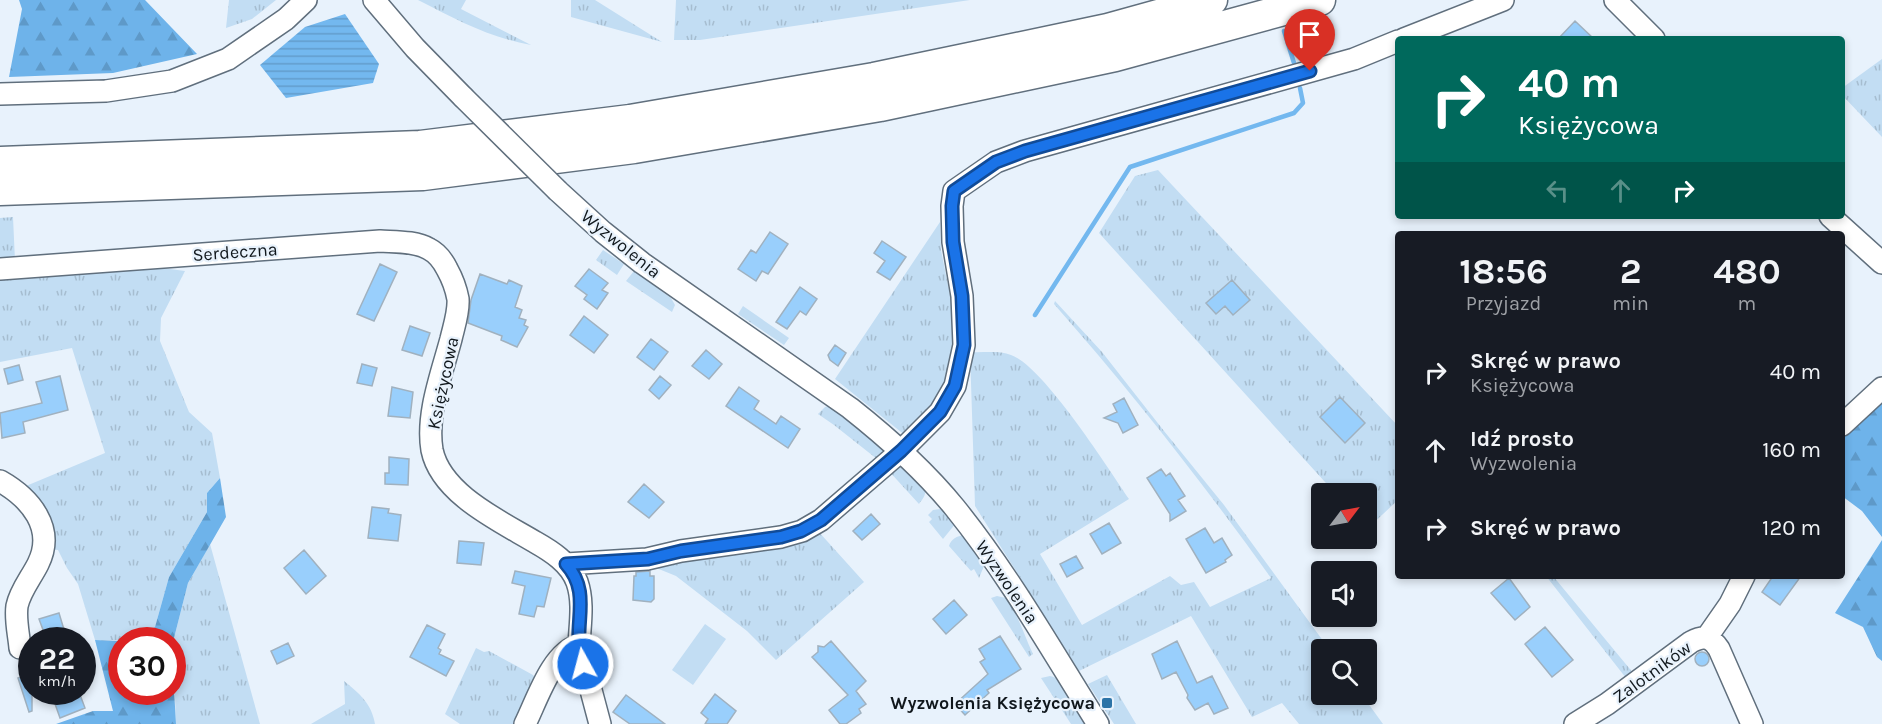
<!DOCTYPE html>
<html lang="pl">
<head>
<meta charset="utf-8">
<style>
	:root { --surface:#171b24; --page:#242831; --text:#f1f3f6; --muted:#9ea1a6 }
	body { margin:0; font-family:Karla,sans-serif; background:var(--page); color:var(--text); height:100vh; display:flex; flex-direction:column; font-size:22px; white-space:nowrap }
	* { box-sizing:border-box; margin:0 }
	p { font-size:20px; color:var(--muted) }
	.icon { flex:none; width:33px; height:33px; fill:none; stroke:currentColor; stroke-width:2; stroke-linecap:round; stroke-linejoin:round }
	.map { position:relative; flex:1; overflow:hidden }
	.details { position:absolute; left:1395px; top:231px; width:450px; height:348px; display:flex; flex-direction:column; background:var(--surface); border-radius:6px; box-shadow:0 3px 9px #0003 }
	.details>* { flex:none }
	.guide { position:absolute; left:1395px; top:36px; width:450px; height:183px; border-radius:6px; box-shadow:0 3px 9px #0003; background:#00695c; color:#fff; overflow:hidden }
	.needle { width:39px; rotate:58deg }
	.controls { position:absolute; left:1311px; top:483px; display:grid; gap:12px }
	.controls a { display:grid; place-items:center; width:66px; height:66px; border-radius:6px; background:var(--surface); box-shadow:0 3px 9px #0003; font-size:30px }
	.speed { position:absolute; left:18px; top:627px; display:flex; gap:12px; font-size:30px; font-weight:700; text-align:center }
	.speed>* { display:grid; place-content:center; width:78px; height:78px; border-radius:50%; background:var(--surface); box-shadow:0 3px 9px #0003; line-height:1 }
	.speed small { font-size:15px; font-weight:400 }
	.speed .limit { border:9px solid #d22; background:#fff; color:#111 }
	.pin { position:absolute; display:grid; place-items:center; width:51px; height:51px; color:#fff; margin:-62px -26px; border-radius:50% 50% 50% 0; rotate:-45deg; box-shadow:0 0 6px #0007 }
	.pin .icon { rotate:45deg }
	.me { position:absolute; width:66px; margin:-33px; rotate:353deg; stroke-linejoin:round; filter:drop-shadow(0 0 4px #0008) }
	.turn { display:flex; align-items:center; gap:21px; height:126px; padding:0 24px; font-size:27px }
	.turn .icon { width:78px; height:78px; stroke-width:2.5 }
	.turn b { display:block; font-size:42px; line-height:51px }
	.lanes { display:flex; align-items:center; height:57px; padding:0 24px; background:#0003; justify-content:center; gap:30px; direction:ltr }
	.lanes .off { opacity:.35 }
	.eta { display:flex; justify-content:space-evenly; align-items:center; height:102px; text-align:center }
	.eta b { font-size:36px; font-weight:700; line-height:42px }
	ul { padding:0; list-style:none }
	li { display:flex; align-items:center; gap:18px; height:78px; padding:0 24px }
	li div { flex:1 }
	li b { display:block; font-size:22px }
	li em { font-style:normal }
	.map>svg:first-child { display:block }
	.grass { fill:url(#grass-tufts) }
	.forest { fill:url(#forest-firs) }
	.pitch { fill:#c2ddf3 }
	.water { fill:url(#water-rules) }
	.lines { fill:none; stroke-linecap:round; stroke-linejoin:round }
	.stream { stroke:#73b8ef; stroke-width:4.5 }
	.building { fill:#99cffc; stroke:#a0b1bf; stroke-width:1.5 }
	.minor-casing { stroke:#606f7d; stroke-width:24 }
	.highway-casing { stroke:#606f7d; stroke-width:33 }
	.minor { stroke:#fff; stroke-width:21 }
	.highway { stroke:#fff; stroke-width:30 }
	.minor-bridge-casing { stroke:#606f7d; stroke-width:24; stroke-linecap:butt }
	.minor-bridge { stroke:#fff; stroke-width:21 }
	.route-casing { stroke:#114b97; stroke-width:15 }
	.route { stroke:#1a73e8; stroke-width:10 }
	.poi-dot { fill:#2b73a7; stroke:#e8f2fc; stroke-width:2 }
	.labels { text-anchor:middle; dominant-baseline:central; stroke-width:4.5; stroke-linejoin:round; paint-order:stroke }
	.street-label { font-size:18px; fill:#10171c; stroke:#e8f2fc }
	.poi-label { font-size:18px; font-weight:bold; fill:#10171c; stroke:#e8f2fc; text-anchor:end }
</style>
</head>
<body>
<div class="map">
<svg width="1882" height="724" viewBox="0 0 1882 724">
	<defs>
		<pattern id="grass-tufts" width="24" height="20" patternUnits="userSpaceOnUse" patternTransform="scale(1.5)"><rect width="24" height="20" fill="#c2ddf3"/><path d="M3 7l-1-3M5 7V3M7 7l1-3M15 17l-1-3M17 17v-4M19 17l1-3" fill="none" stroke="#a6bdd0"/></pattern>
		<pattern id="forest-firs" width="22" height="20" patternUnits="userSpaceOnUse" patternTransform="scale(1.5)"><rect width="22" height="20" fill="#6eb3ea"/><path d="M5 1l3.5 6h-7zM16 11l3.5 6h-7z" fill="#5e99c8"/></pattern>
		<pattern id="water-rules" width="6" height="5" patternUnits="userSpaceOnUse" patternTransform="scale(1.5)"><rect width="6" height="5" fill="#73b8ef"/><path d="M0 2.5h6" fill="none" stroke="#629dcc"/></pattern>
	</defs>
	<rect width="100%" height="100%" fill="#e8f2fc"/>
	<!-- grass -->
	<path class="grass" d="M229,0H276L252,19L226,28Z
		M418,0H466L461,9L531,45C488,37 457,20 418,0Z
		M571,0H595L662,42L571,17Z
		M676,0H970L700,40H674Z
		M1882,59V137L1842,95V88Z
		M1158,170L1398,426V500L1367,529L1366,494L1335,493L1099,233L1135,176Z
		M13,217L15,261L0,262V218Z
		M940,222L941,250L953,310L955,347L949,381L938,400L906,436L835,379Z
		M603,250L624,264L617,275L596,260Z
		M162,268L185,271L161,318L160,341L189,412L212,433L220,478L207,493V512L169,577L155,627L140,640H95L78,584L67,568L58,550L48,549L23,485L26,486L105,453L72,348L0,362V280Z
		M634,271L671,298L675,305L672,312L626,281Z
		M1055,301L1102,352L1164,431L1224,505L1329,649L1322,650V694L1362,695L1383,724H1299L1282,703L1252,717L1191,616L1079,671L975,506L970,352C983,353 999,350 1011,355C1043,366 1108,468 1129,499L1040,554L1082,625L1170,576L1181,585L1194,582L1210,607L1271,578C1203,483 1131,391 1054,304Z
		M743,306L789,338L784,345L738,314Z
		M831,405L890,452L882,463L834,425L818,414L825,407Z
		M898,459C904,466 924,482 925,490C926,496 922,500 919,504L887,469Z
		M940,509L947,512L956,523L943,539L929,522L932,519L928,515L933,510Z
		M818,531L864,582L776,660L747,631L676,576L649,565Z
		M964,535L982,559L984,566L979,578L974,569L971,571L949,546C951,539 957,536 964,535Z
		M210,544L260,724H176L173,642L188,583Z
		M1546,576H1553L1634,674L1702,625L1738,576L1731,595L1716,617L1703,629L1644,673L1637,677L1626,678Z
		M997,596L1006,598C1019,616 1024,635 1033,654L1029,657L991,598Z
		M476,648L484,652L489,651L533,675L536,679L520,724H460L445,714Z
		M1107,675L1136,724H1114L1088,684Z
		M1050,676C1065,678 1081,711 1089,724H1071L1041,678Z
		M344,681C359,693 372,704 375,724H311L345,704Z"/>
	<!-- forest -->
	<path class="forest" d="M19,0H145L197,54L113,73L9,77L22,9Z
		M1882,395V537L1862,511L1842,496V433Z
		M220,478L226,517L188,583L173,642L172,640H140L155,627L169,577L207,512V493Z
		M1882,540V661L1877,657L1863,627L1835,613Z
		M95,640L121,641L122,692H172L173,672L176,724H56L93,711H113Z"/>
	<!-- pitch -->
	<path class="pitch" d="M705,624L726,639L693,685L672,670Z"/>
	<!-- water -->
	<path class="water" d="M345,14L379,64L373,83L286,98L260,65L305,27Z"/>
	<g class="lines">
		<!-- stream -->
		<path class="stream" d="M1284,31L1294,63
			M1035,315L1130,167L1294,113L1303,103L1300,88"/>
	</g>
	<!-- building -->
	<path class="building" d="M1575,21L1594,39H1558Z
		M770,232L788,244L768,274L762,271L756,281L738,269L751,250L756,253Z
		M882,241L906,257L890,280L877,272L885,261L874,253Z
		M380,264L397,272L374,321L357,314Z
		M589,269L608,283L602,290L608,293L597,309L584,299L587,295L575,286Z
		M480,274L507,284L509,280L522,286L515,307L522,310L519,318L526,320L524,325L528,327L517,347L501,340L502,336L468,323L471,300Z
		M1232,280L1250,300L1233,315L1225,306L1216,314L1206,303Z
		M800,287L817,299L806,315L800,311L787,329L776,322Z
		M584,316L608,335L594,353L570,335Z
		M410,326L430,333L422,356L402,350Z
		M651,339L668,352L654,370L637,357Z
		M835,345L846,353L838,366L830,360L828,355Z
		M706,350L722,364L709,379L692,366Z
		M362,364L377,368L372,386L357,383Z
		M19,365L23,380L8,384L4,369Z
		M60,376L68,410L23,422L25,433L2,438L0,413L42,403L36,382Z
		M660,376L671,385L659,399L649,390Z
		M392,387L413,392L410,418L388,416Z
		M739,387L759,401L754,409L776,424L781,416L800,429L788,448L726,406Z
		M1340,397L1365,423L1345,443L1320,417Z
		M1124,398L1138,425L1123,433L1118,423L1104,418L1117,412L1113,404Z
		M389,457L409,459L408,485L385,484V473H389Z
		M1161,469L1166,476L1170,473L1185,496L1178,500L1186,511L1170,521V514L1147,478Z
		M644,484L664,502L649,518L628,502Z
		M372,507L389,509L388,513L401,515L398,541L368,538Z
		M871,514L880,524L862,540L853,531Z
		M1109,523L1121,543L1102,554L1090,534Z
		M1205,528L1214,543L1222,538L1232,555L1225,560L1226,562L1206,573L1186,539Z
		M459,541L484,543L481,565L457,563Z
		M304,550L326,576L306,594L284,568Z
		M1076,556L1083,568L1067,577L1060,564Z
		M515,571L551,578L544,607L537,606L534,617L519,614L525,586L512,583Z
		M650,571V576H654V599L651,602L633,600L634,576H636V572Z
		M1773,576H1801L1780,605L1762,592Z
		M1509,578L1530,607L1515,620L1491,593Z
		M954,600L967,615L946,634L933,619Z
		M59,613L65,633L46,638L39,619Z
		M427,625L445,634L438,648L441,650L439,654L454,661L446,676L410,657Z
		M1545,627L1573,660L1552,677L1525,644Z
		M1000,636L1021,669L987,690L989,693L965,715L955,704L988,674L980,662L985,659L979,649Z
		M831,641L866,681L856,691L866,704L859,709L861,713L846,724H840L829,710L848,695L812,657L818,652V646L824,647Z
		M1177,641L1197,683L1212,676L1228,708L1214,714L1208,703L1195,710L1187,698L1188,695L1176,672L1162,679L1152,654Z
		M288,643L294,656L277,664L271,651Z
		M1695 659a7 7 0 1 1 14 0a7 7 0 1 1-14 0Z
		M32,674V711L29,712L18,678Z
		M79,692L85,708L60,718L54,701Z
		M715,694L736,711L727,724H705L708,719L701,713Z
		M626,695L665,724H630L613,712Z"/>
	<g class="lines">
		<defs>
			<path id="minor" d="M374,0L415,48L463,97
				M1615,0L1654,39
				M1404,39L1503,0
				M0,94L106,91L172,81L228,59L286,19L306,0
				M558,191L603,232L642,263L850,408C888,438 924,470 955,508C1009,575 1052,651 1098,724
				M1830,216L1882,263
				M0,269L380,241C395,242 416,241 429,249C437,253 443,261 447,269C452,278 456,288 458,299C459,312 454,326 451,339C442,373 426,414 432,450C441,494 500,521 535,542C551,551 570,563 577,582C584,602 580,624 579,645C552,652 537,700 525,724
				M1842,425L1882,388
				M0,481C30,498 56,528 38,564C31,578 20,591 17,606C15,620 19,635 20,648
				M566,564L647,559L681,551L781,537L802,531L821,520L901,451L940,412L955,386L964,345L962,296L953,242L952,206L954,191L996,162L1025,151L1354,59L1398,41
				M1707,637L1730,604L1744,576
				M579,645L600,724
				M1575,724L1607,704L1691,642C1704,635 1711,637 1719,649L1752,724"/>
			<path id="highway" d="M0,162L420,146L630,120L874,78L1108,29L1212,0
				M0,190L423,175L634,148L880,106L1115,56L1320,0"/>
		</defs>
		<!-- minor casing -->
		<use href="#minor" class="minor-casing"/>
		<!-- highway casing -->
		<use href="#highway" class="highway-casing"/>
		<!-- minor -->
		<use href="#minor" class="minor"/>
		<!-- highway -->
		<use href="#highway" class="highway"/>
		<defs>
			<path id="minor-bridge" d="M463,97L558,191"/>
		</defs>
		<!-- minor-bridge casing -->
		<use href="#minor-bridge" class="minor-bridge-casing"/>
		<!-- minor-bridge -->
		<use href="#minor-bridge" class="minor-bridge"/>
	</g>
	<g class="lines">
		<defs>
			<path id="route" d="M583,664C582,658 580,652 579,645C577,616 589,589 566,564L648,559L681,551L781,537L801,531L821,520L901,451L940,412L955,386L964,345L962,296L953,242L952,206L954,191L996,162L1025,151L1310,71"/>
		</defs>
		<!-- route casing -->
		<use href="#route" class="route-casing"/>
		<!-- route -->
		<use href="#route" class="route"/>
	</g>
	<!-- markers -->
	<rect class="poi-dot" x="1101" y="697" width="12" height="12" rx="3"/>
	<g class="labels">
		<!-- street labels -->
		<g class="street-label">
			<text transform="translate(621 244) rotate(39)">Wyzwolenia</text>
			<text transform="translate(235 252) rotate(-4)">Serdeczna</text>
			<text transform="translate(443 383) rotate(-78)">Księżycowa</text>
			<text transform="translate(1007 582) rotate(56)">Wyzwolenia</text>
			<text transform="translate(1652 672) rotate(-36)">Zalotników</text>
		</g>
		<!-- poi labels -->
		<g class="poi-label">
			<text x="1095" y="703">Wyzwolenia Księżycowa</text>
		</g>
	</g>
</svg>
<div class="controls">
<a><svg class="needle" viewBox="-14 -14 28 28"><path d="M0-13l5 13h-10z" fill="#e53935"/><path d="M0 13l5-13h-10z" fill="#9ea1a6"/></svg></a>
<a><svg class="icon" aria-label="sound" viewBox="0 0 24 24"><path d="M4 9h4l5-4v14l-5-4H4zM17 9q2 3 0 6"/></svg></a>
<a><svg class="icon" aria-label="search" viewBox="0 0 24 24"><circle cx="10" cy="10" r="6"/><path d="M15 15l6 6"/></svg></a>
</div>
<div class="speed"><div>22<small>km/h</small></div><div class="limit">30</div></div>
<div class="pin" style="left:1310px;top:71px;background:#d93025"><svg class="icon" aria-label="arrive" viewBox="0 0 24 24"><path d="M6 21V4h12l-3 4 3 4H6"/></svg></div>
<svg class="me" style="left:583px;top:664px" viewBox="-20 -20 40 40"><circle r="17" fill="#1a73e8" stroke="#fff" stroke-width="3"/><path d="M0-11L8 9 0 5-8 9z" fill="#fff"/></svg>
<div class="guide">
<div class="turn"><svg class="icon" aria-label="right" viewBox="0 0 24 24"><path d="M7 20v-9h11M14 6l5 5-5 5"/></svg><div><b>40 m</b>Księżycowa</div></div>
<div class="lanes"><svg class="icon off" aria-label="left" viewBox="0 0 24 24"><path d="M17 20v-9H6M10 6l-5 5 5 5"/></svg><svg class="icon off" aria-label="ahead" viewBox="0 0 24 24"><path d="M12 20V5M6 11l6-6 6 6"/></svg><svg class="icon" aria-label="right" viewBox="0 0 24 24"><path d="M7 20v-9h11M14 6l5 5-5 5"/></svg></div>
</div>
<section class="details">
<div class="eta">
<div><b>18:56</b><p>Przyjazd</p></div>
<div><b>2</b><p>min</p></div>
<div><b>480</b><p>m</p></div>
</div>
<ul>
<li><svg class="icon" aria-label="right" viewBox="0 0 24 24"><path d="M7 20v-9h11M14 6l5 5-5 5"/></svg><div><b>Skręć w prawo</b><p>Księżycowa</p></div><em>40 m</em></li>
<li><svg class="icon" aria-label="ahead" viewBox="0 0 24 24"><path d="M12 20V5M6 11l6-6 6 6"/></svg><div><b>Idź prosto</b><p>Wyzwolenia</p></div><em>160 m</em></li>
<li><svg class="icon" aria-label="right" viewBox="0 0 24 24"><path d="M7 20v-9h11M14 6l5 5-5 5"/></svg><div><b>Skręć w prawo</b></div><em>120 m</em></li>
</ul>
</section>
</div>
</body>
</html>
